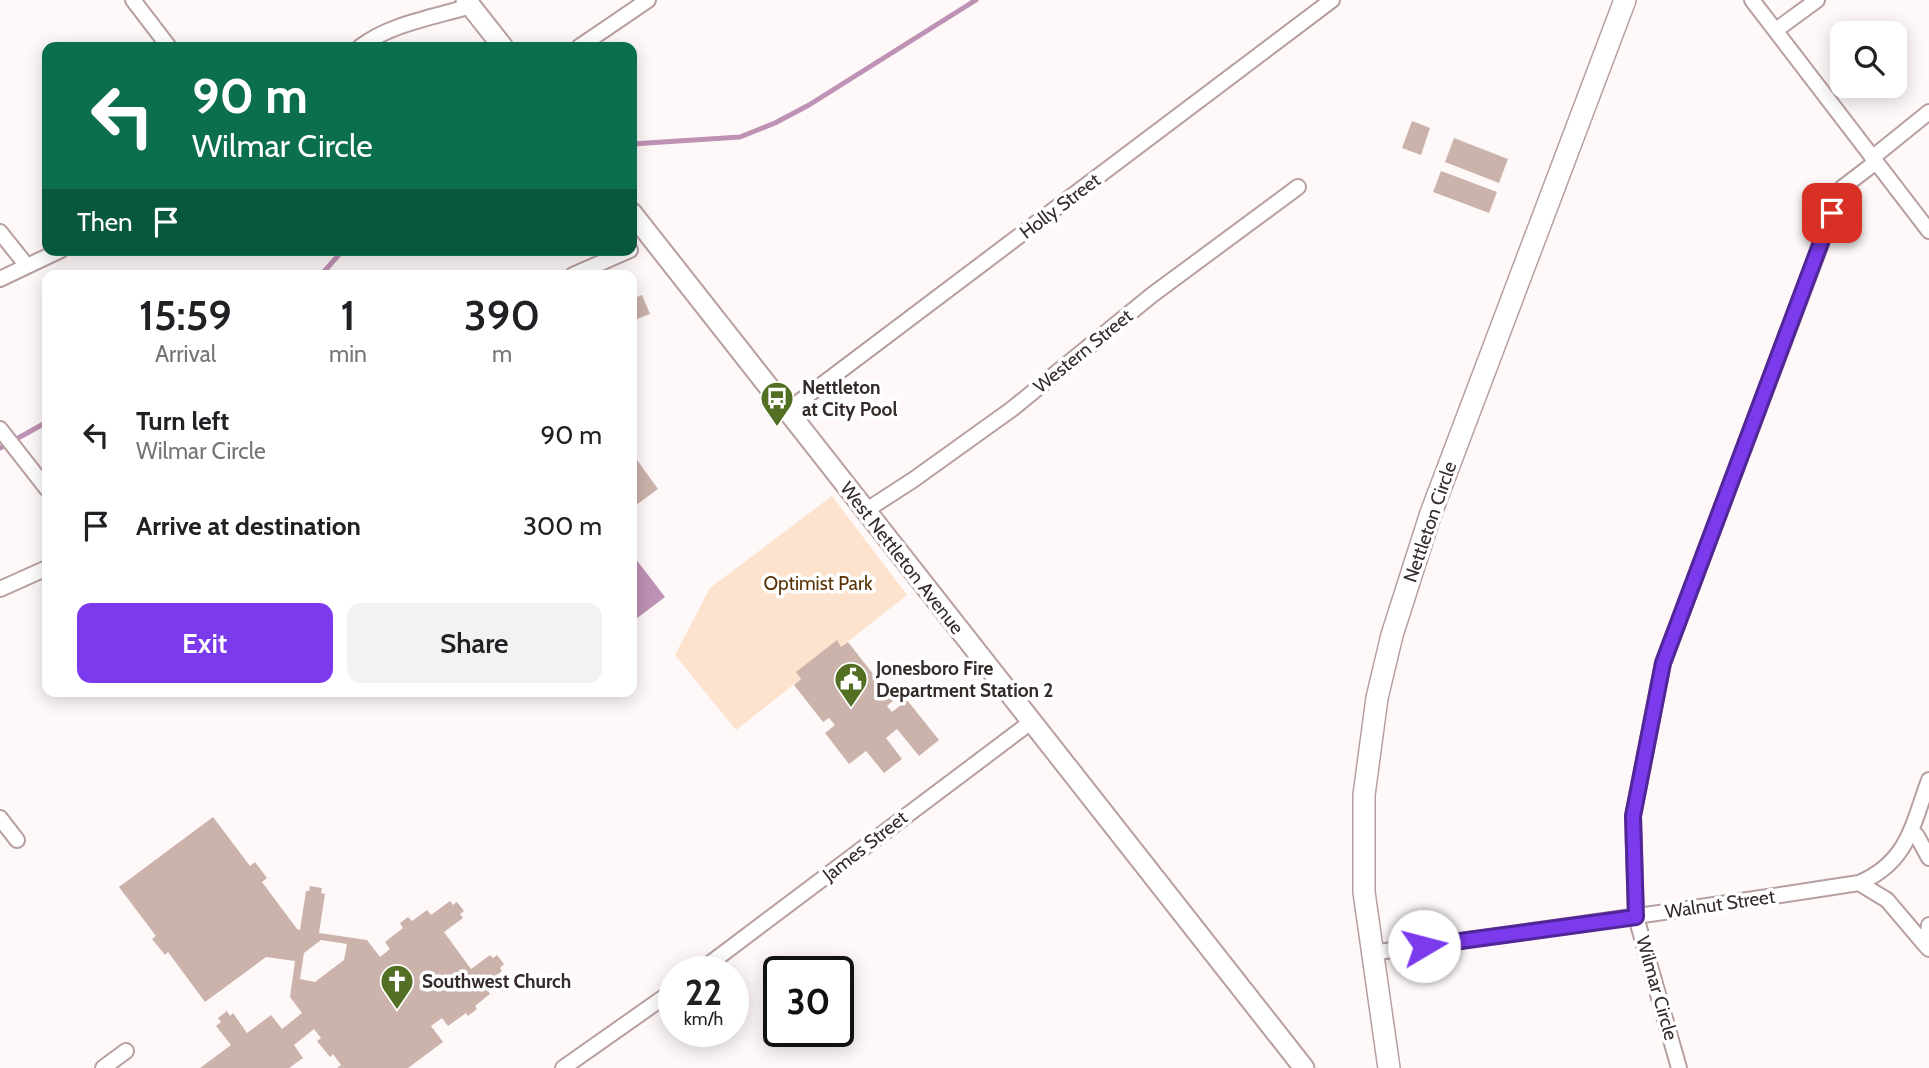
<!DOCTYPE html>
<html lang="en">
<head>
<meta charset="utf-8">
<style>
	:root { --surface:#fff; --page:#f2f2f2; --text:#202124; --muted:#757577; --accent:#7c3aed }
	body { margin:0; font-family:Cabin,sans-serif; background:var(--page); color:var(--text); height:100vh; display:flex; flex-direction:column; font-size:26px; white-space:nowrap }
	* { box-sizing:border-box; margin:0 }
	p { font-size:23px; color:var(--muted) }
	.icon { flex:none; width:38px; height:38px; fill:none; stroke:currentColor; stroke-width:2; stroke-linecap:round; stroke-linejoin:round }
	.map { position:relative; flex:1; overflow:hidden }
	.details { position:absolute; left:42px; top:270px; width:595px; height:427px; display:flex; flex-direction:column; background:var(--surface); border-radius:14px; box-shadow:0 4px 18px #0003 }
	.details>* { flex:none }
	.banner { position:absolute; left:42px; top:42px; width:595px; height:214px; border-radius:14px; box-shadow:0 4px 18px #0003; background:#0b6e4f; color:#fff; overflow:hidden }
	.fabs { position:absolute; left:1830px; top:21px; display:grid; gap:14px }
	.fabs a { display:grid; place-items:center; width:77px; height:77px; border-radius:14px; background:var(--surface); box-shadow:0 4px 18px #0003; font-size:35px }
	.speed { position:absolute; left:658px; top:956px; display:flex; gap:14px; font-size:35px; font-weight:700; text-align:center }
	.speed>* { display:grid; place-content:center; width:91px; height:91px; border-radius:50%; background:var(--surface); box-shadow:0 4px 18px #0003; line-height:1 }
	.speed small { font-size:18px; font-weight:400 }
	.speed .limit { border:4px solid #111; border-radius:10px; background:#fff; color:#111 }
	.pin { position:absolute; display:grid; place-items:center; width:60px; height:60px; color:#fff; margin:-30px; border-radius:14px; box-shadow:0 4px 10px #0006 }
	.me { position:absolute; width:77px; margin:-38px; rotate:82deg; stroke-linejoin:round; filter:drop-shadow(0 0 5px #0008) }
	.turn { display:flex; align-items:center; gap:24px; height:147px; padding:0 35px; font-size:32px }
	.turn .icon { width:91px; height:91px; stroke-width:2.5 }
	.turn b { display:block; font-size:49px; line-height:60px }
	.then { display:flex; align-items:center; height:66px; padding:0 35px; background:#0003; gap:14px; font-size:26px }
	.eta { display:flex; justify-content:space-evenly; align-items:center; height:119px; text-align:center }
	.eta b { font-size:42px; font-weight:600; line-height:49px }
	.action { display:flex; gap:14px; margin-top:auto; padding:14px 35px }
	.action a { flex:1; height:80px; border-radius:14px; background:var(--accent); color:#fff; font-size:28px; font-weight:600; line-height:80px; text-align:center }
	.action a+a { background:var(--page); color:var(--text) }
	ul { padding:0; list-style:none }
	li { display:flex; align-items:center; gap:21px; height:91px; padding:0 35px }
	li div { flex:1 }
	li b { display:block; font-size:26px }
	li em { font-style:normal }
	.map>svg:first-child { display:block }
	.green { fill:#fde3cd }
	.water { fill:#be92b4 }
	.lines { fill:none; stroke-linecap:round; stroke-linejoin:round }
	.stream { stroke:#be92b4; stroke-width:5 }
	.building { fill:#cbb3ab; fill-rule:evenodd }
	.minor-casing { stroke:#b89f9f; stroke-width:18 }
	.tertiary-casing { stroke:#b89f9f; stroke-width:23 }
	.secondary-casing { stroke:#b89f9f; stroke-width:24 }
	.minor { stroke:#fff; stroke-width:14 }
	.tertiary { stroke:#fff; stroke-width:19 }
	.secondary { stroke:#fff; stroke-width:21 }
	.route-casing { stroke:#51269a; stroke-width:18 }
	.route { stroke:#7c3aed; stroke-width:12 }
	.labels { text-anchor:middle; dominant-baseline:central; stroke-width:7; stroke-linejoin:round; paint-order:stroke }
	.street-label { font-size:19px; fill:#352b2a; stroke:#fff }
	.poi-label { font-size:19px; font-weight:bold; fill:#352b2a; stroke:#fff; text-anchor:start }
	.park-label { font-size:19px; fill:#593103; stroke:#fff }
</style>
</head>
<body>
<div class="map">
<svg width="1929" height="1068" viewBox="0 0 1929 1068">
	<rect width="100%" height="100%" fill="#fef8f8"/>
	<!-- green -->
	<path class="green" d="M832,496L907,595L841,647L837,641L801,679L736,730L675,655L710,588Z"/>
	<!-- water -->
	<path class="water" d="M632,554L665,597L632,622Z"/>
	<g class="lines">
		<!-- stream -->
		<path class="stream" d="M632,144L740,137L775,123L809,105L976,0
			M321,275L343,250
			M0,448L47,422"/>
	</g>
	<!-- building -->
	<path class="building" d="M1412,121L1430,128L1421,155L1402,148Z
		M1454,138L1508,159L1499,183L1445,162Z
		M1441,171L1497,192L1489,213L1433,192Z
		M642,295L650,314L632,321V299Z
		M632,453L658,489L632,508Z
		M837,640L841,647L848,642L877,679L880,685L874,690L881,699L888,694L893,701L887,706L892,712L907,700L939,740L919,756L897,729L886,738L902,759L884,773L866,751L849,764L825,733L835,725L829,718L823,722L794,685L801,679L796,672Z
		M213,817L250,866L255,862L267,878L262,882L297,929L300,930L306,891H309L310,886L322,888L321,893L325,894L319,933L367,940L380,957L390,949L385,942L403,928L400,923L408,917L412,921L427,910L431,915L450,901L453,905L457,902L464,911L460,914L463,918L444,932L471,969L490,955L493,958L497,955L504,964L500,968L502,971L484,985L490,994L475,1006L477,1009L468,1016L466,1013L448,1026L442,1018L431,1026L443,1042L408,1068H337L341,1065L333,1054L330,1057L317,1041L321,1038L314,1029L294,1045L303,1058L289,1068H200L231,1045L216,1026L221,1022L218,1018L227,1011L230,1016L233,1013L247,1033L271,1015L282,1029L302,1013L290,997L295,961L266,957L205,1002L168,952L165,955L152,939L156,936L119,887ZM321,940L347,944L344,960L315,982L300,979L304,953Z"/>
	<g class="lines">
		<defs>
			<path id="minor" d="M133,0L169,47
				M1752,0L1929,231
				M1776,30L1817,0
				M360,47C390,24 434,17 471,6
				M579,47L648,0
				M1872,158L1929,112
				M0,232L27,266
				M573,275L630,250
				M0,279L61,250
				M787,411L1332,0
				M0,429L47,489
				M865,511L913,480L1012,409L1152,295L1298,187
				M0,589L47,568
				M0,818L17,840
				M1911,830L1917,836L1929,858
				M1859,883L1887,900L1926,946
				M1929,925L1926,946L1929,949
				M1371,953C1534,931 1697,908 1859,883C1908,862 1912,826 1929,780
				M700,971L1031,722
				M103,1068L126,1051
				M563,1068L674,990
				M1679,1068L1636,917L1633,816L1663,663L1842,188L1876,162"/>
			<path id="tertiary" d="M466,0L503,47
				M632,213L1304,1068"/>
			<path id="secondary" d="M1389,1068L1364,892V795L1377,698L1392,635L1431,513L1625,0"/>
		</defs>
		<!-- minor casing -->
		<use href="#minor" class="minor-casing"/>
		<!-- tertiary casing -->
		<use href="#tertiary" class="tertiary-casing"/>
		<!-- secondary casing -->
		<use href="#secondary" class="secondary-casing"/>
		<!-- minor -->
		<use href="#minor" class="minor"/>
		<!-- tertiary -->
		<use href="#tertiary" class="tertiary"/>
		<!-- secondary -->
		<use href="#secondary" class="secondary"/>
	</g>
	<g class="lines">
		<defs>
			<path id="route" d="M1424,946L1636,917L1633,816L1663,663L1832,213"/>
		</defs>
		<!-- route casing -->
		<use href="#route" class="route-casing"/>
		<!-- route -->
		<use href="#route" class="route"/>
	</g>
	<!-- icons -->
	<defs>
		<symbol id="bus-pin" viewBox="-11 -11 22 30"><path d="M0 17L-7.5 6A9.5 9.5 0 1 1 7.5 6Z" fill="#526f24" stroke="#fff"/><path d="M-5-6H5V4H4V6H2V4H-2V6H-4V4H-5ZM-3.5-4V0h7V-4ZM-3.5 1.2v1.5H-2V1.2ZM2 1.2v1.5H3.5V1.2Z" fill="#fff"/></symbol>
		<symbol id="civic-pin" viewBox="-11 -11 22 30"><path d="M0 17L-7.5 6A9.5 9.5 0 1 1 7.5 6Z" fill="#526f24" stroke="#fff"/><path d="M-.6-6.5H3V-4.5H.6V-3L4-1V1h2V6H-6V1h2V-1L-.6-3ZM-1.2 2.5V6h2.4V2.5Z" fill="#fff"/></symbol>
		<symbol id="church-pin" viewBox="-11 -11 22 30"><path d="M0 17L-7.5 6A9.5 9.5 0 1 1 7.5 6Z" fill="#526f24" stroke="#fff"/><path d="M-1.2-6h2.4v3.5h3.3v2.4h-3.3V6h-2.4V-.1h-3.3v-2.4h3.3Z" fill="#fff"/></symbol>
	</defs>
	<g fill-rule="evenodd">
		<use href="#bus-pin" x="758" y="379" width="38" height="52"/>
		<use href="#civic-pin" x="832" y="660" width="38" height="52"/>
		<use href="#church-pin" x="378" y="962" width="38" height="52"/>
	</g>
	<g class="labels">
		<!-- street labels -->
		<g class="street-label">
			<text transform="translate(1060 206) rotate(-37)">Holly Street</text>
			<text transform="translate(1083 351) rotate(-39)">Western Street</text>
			<text transform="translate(1430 522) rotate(-71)">Nettleton Circle</text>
			<text transform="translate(902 558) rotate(52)">West Nettleton Avenue</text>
			<text transform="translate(865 846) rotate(-38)">James Street</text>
			<text transform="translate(1720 904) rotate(-8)">Walnut Street</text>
			<text transform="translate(1657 988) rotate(74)">Wilmar Circle</text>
		</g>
		<!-- poi labels -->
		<g class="poi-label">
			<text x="802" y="387">Nettleton<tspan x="802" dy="22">at City Pool</tspan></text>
			<text x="876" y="668">Jonesboro Fire<tspan x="876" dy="22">Department Station 2</tspan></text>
			<text x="422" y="981">Southwest Church</text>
		</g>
		<!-- park labels -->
		<g class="park-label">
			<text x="818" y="583">Optimist Park</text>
		</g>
	</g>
</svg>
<div class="fabs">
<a><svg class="icon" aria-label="search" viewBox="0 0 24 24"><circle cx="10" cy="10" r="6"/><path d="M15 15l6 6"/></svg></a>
</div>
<div class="speed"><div>22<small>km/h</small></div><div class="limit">30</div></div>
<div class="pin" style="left:1832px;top:213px;background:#d93025"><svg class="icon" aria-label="arrive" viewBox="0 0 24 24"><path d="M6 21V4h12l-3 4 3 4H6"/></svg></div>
<svg class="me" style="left:1424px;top:946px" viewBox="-20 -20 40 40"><circle r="19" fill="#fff"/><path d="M0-13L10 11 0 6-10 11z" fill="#7c3aed"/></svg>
<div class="banner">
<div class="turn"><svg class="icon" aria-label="left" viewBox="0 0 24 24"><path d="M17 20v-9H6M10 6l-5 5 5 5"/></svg><div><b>90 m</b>Wilmar Circle</div></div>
<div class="then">Then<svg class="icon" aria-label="arrive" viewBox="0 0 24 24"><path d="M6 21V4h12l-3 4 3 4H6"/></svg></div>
</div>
<section class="details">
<div class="eta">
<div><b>15:59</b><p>Arrival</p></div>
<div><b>1</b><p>min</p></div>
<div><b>390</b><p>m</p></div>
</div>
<ul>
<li><svg class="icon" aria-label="left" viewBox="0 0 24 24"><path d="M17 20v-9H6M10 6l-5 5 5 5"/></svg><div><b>Turn left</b><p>Wilmar Circle</p></div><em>90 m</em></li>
<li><svg class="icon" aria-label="arrive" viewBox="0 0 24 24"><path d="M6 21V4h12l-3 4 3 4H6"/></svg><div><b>Arrive at destination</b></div><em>300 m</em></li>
</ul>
<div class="action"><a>Exit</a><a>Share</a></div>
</section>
</div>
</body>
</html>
